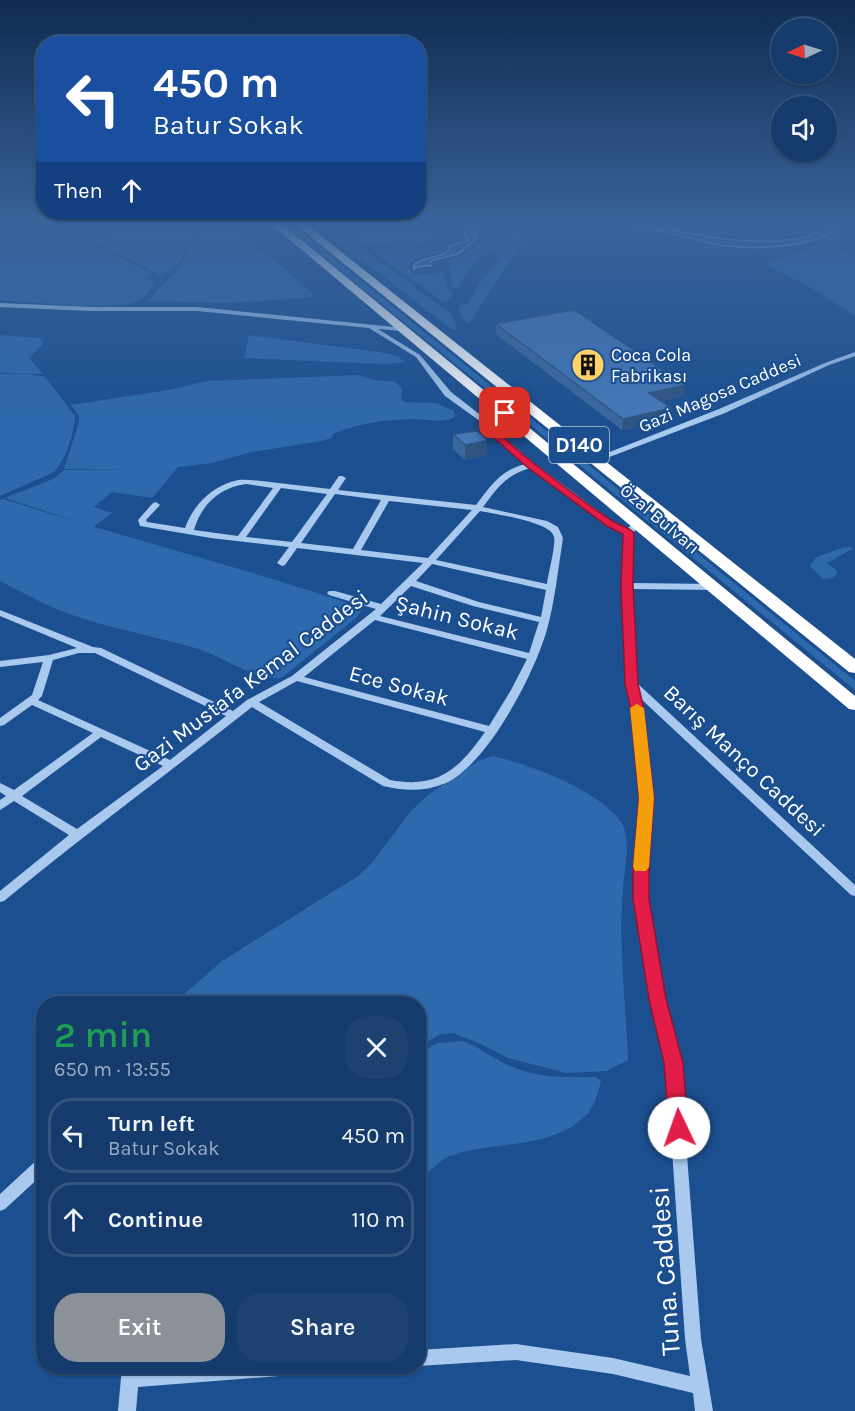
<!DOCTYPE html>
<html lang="en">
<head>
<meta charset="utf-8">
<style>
	:root { --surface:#143b6b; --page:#1d4271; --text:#f1f3f6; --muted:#9dadc1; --line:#33557e; --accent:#8c9099 }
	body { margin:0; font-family:Karla,sans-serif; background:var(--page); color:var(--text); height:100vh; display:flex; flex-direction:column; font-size:22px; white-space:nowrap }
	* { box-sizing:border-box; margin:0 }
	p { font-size:20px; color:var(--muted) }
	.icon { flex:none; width:33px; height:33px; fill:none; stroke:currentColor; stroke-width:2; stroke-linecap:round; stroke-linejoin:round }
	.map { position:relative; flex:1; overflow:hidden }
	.side { position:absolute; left:36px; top:996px; width:390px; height:378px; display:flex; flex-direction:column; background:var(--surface); border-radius:24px; box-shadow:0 2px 4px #0004,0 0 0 2px var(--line) }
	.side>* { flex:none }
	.top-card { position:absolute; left:36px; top:36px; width:390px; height:183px; border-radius:24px; box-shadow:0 2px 4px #0004,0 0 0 2px var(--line); background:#1a4fa0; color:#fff; overflow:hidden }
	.needle { width:39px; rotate:266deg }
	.controls { position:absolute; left:771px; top:18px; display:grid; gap:12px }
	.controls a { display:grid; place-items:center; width:66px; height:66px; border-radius:50%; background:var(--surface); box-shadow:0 2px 4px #0004,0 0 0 2px var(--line); font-size:30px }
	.pin { position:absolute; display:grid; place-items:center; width:51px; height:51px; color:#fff; margin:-26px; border-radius:12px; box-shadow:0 3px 9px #0006 }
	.me { position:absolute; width:66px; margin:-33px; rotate:357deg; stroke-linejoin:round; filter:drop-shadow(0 0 4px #0008) }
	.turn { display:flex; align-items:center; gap:21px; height:126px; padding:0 18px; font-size:27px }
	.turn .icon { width:78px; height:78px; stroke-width:2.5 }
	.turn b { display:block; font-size:42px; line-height:51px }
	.then { display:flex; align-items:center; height:57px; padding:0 18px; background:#0003; gap:12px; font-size:22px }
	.round { display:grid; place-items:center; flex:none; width:63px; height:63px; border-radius:24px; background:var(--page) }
	.head { display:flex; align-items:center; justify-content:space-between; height:102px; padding:0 18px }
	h1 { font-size:36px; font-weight:600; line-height:45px; color:#1e9e55 }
	.cta { display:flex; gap:12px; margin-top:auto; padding:12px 18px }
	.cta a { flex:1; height:69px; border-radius:24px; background:var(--accent); color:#fff; font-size:24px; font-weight:600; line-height:69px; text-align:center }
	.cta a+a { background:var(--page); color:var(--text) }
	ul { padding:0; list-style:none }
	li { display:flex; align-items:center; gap:18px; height:75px; margin:0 12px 9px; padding:0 6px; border:3px solid var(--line); border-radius:24px }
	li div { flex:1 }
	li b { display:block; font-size:22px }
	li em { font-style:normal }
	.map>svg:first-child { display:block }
	.green { fill:#2e69ad }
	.water { fill:#3c6290; stroke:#9cc4f0; stroke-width:1.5 }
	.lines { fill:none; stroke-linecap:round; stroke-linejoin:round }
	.minor { fill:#a9c9ee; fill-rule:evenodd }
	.highway { fill:#fff; fill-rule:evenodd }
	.wall { fill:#3a679d }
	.shaded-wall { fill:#305480 }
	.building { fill:#4478b7; stroke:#305480; stroke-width:1.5 }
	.route { fill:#e11d48; stroke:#92132f; stroke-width:1.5 }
	.slow { fill:#f59e0b }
	.labels { text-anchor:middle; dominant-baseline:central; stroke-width:4.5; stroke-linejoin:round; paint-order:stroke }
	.far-poi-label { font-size:18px; fill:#fff; stroke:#1b4f8f; text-anchor:start }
	.far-street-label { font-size:18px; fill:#fff; stroke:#1b4f8f }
	.shield { fill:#1b4f8f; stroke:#bbcadd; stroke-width:1.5 }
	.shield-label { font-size:21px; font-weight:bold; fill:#fff }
	.street-label { font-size:22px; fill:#fff; stroke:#1b4f8f }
	.near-street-label { font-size:27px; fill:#fff; stroke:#1b4f8f }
</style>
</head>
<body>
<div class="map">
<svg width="855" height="1411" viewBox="0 0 855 1411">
	<rect width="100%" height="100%" fill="#1b4f8f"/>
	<!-- green -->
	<path class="green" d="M133,224H199C190,241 179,272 159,276L139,263L84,238L143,227L111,231L110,228H100L130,227Z
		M202,224H228L255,247L283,267L314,296L304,298L226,303L147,301L179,269Z
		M284,224H291L855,681V690Z
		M315,224H330L335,228L452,315L457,329L453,330Z
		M335,224H417L440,237L415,243L369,245L363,243Z
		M520,224H535L468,324L459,311L460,305L468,304L480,283L499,259L495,254Z
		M840,224H855L835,242L822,243L835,244L838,248L855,256V316L807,285L767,266L769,261L805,251L819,244H786H793Z
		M15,237L54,241L80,240L141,268L149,273L144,278L152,281L154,286C148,291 143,299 136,302C117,311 25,302 0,300V260L6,259L0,258V242Z
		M484,244L495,246L489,254L479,257L457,287L452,288L449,260C467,256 469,245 484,244Z
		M406,246L441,252L414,259L407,266C415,278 431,276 442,270L447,287L453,294L447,301L443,302L370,249Z
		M0,335L40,338L43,344L29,358L43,374L0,373Z
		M249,335L379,352L396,356L406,362L387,364L244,358Z
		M0,374H28L45,377L75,416C74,434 66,459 54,472L0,496Z
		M358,375L374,380L396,382L402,389L401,398L404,402L436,403L454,411L455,417C443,424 426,419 413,419C387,419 356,424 333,434L332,438L321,441L252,452L212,463L178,467L152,498L112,492L94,507L112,513L93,527L5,498L53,479L64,470L137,469H64L79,422V416L71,405L168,390L208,381Z
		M3,499C120,537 240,566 356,606L362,610L356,618L281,678C252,680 223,656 195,648C158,637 120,630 84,619C54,610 27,595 0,581V500Z
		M845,547L854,548L827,563L836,570L837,575L832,578L823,579L810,566L816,557Z
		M493,756C531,765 599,790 621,822C632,840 624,871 623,890C618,946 626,1004 628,1060L607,1071L566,1073L508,1058L481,1044L453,1033L441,1034L419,1046L418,1004H173L222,961L358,876L371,864L411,811L428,795L478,761Z
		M463,1041C477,1046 487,1054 500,1061C530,1078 562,1078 596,1077L601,1081C598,1093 595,1106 586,1115C556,1147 503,1142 463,1152C458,1154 451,1155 446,1158C435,1163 432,1174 419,1173V1052L438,1043Z"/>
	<!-- water -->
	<path class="water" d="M443,224L474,225L477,229L474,233L476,239L458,254L433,260L430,263L431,266H420L414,269V265C424,255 439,260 449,250V246L469,240L464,235L468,228L448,227Z
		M614,224C662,224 707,241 755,241C773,242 793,240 810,236C826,231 824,224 843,224C817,250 749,250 714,244C700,241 687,237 674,234C654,230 634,230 614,224Z"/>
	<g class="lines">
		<!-- minor -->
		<path class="minor" d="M0,303L91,307H197L404,328V330L402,331L378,329L420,355L451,392L487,420L502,411H508V415L491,424L492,427L534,463L613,522L627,529L634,522H640L641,524L632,534V583L713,584L718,587L713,590L632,589L637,683L855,885V896L851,895L640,698L653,798L647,868V899L664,999L680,1063L701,1339L713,1411H695L693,1393L613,1374L516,1360L418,1366V1350L516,1344L613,1358L690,1376L685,1339L666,1063L650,999L635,899V868L641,798L632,705L627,684L622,586L624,534L607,526L530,468C506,475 497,488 483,507L547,521L558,527L563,538C558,569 555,602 546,633C533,676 488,763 446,783C425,792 404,791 383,786L252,707C170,772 85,834 4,901L0,902V891L69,835L14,801L0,810V800L6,796L0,792V783L14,790L93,733L32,705L4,725L0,726V718L32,695L43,662L0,667V661L49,655L77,648L0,616V610L93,647L101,648L233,711L247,700L292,676L376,609L329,595L327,593L329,591H335L381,604L423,563L297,548L285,565L282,566L277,563L289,547L211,538L140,526L138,520L153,503L156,502L160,505L146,520L147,522L185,528C193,505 213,485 238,480C248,479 259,481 270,482C290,484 310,487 330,489L339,476H342L346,478L338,490L476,505C491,485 500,471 525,464L486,430L484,424L445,396L416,357L369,328L197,311H91L0,307ZM246,484L273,488L238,536L194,530C201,505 220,487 246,484ZM281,488L327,494L292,542L246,537ZM335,494L381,500L353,549L301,543ZM389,501L472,510L428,558L361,550ZM480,511C494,514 552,522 554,537C556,546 548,574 547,584L436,560ZM432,564L546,590L541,617L479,602L416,581ZM411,586L473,606L539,622L529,653L380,616ZM375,620L527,659L511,690L489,726L304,677ZM79,653H95L226,716L170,760L38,700L42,696L53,660ZM297,681L485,732C459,769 438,789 390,780L259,702ZM101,737L163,766L77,829L22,796Z
			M855,352V356L829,365L725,413L599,461H593L592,459L719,409L825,363Z
			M44,1157V1173L5,1209L0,1211V1194L39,1158Z
			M122,1366H140L139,1370L186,1366H312L310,1372L304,1374L138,1387L136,1411H118Z"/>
		<!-- highway -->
		<path class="highway" d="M271,224H282L855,696V710L849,709Z
			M295,224H306L855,659V673L849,672Z"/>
	</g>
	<!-- wall -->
	<path class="wall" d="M496,324L684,396L661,401L672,408L671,419L622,430L496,334Z
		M453,434L487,454L486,455L465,460L453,449Z"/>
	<!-- shaded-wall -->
	<path class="shaded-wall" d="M685,385L684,396L648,403L649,393Z
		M672,408L671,419L622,430L623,419Z
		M487,439V454L486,455L465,460V445Z"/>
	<!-- building -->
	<path class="building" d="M574,310L685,385L649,393L672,408L623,419L496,324Z
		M477,431L487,439L486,441L465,445L453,434Z"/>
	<!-- sky -->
	<linearGradient id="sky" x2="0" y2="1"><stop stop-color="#0f2b4f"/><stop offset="0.53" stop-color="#39639b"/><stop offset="1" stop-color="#39639b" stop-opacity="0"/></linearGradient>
	<rect width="855" height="422" fill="url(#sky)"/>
	<!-- route -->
	<path class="route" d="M501,411L510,413L493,424C498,440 595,510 614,522C621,526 629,527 634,533L633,586L638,684L643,705L654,798L649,868V899L666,999L683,1063L688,1128L685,1133L679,1136L672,1133L669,1128L664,1063L649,999L633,899V868L639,798L630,705L625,684L621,586L623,534L607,526L527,467L485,430L484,420Z"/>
	<!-- slow -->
	<path class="slow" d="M637,704L644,708L654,798L649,867L646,871H635L633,867L639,798L630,708Z"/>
	<!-- icons -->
	<defs>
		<symbol id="building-disc" viewBox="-11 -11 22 22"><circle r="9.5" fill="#ffd166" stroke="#1b4f8f"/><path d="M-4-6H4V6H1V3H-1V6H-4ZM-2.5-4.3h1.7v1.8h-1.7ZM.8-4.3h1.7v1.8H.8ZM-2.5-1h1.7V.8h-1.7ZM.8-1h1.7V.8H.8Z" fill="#111"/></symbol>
	</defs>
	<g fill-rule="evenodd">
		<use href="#building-disc" x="569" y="346" width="38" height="38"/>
	</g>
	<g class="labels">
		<!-- far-poi labels -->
		<g class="far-poi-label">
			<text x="611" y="355">Coca Cola<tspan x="611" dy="21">Fabrikası</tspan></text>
		</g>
		<!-- far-street labels -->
		<g class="far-street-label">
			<text transform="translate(720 393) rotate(-23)">Gazi Magosa Caddesi</text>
			<text transform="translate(660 519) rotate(40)">Özal Bulvarı</text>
		</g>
		<!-- shield labels -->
		<rect class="shield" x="549" y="427" width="60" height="36" rx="4.5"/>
		<g class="shield-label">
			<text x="579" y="445">D140</text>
		</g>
		<!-- street labels -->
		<g class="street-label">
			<text transform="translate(457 618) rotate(14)">Şahin Sokak</text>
			<text transform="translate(251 681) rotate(-37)">Gazi Mustafa Kemal Caddesi</text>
			<text transform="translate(399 686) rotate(15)">Ece Sokak</text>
			<text transform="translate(744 761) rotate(43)">Barış Manço Caddesi</text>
		</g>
		<!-- near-street labels -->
		<g class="near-street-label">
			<text transform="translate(665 1271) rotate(-94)">Tuna. Caddesi</text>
		</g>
	</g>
</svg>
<div class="controls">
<a><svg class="needle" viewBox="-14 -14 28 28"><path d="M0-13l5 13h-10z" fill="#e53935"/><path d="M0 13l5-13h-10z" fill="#9dadc1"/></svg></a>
<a><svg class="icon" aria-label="sound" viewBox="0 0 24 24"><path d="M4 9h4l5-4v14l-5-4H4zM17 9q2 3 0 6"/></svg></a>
</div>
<div class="pin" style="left:505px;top:413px;background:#d93025"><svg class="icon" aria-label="arrive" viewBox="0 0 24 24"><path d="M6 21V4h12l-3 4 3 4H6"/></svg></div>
<svg class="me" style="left:679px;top:1128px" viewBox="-20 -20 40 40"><circle r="19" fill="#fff"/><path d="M0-13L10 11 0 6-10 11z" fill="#e11d48"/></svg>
<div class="top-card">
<div class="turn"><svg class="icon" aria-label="left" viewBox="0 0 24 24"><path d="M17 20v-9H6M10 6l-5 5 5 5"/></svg><div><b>450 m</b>Batur Sokak</div></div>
<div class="then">Then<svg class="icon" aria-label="ahead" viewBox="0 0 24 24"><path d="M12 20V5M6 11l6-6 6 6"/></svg></div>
</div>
<section class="side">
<div class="head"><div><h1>2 min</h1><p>650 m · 13:55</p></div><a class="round"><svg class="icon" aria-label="close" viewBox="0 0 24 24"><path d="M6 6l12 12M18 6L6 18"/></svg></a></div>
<ul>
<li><svg class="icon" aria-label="left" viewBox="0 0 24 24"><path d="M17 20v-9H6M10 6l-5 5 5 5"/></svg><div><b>Turn left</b><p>Batur Sokak</p></div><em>450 m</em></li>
<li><svg class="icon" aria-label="ahead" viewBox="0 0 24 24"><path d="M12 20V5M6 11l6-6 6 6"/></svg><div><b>Continue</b></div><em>110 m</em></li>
</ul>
<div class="cta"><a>Exit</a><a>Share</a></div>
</section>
</div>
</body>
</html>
